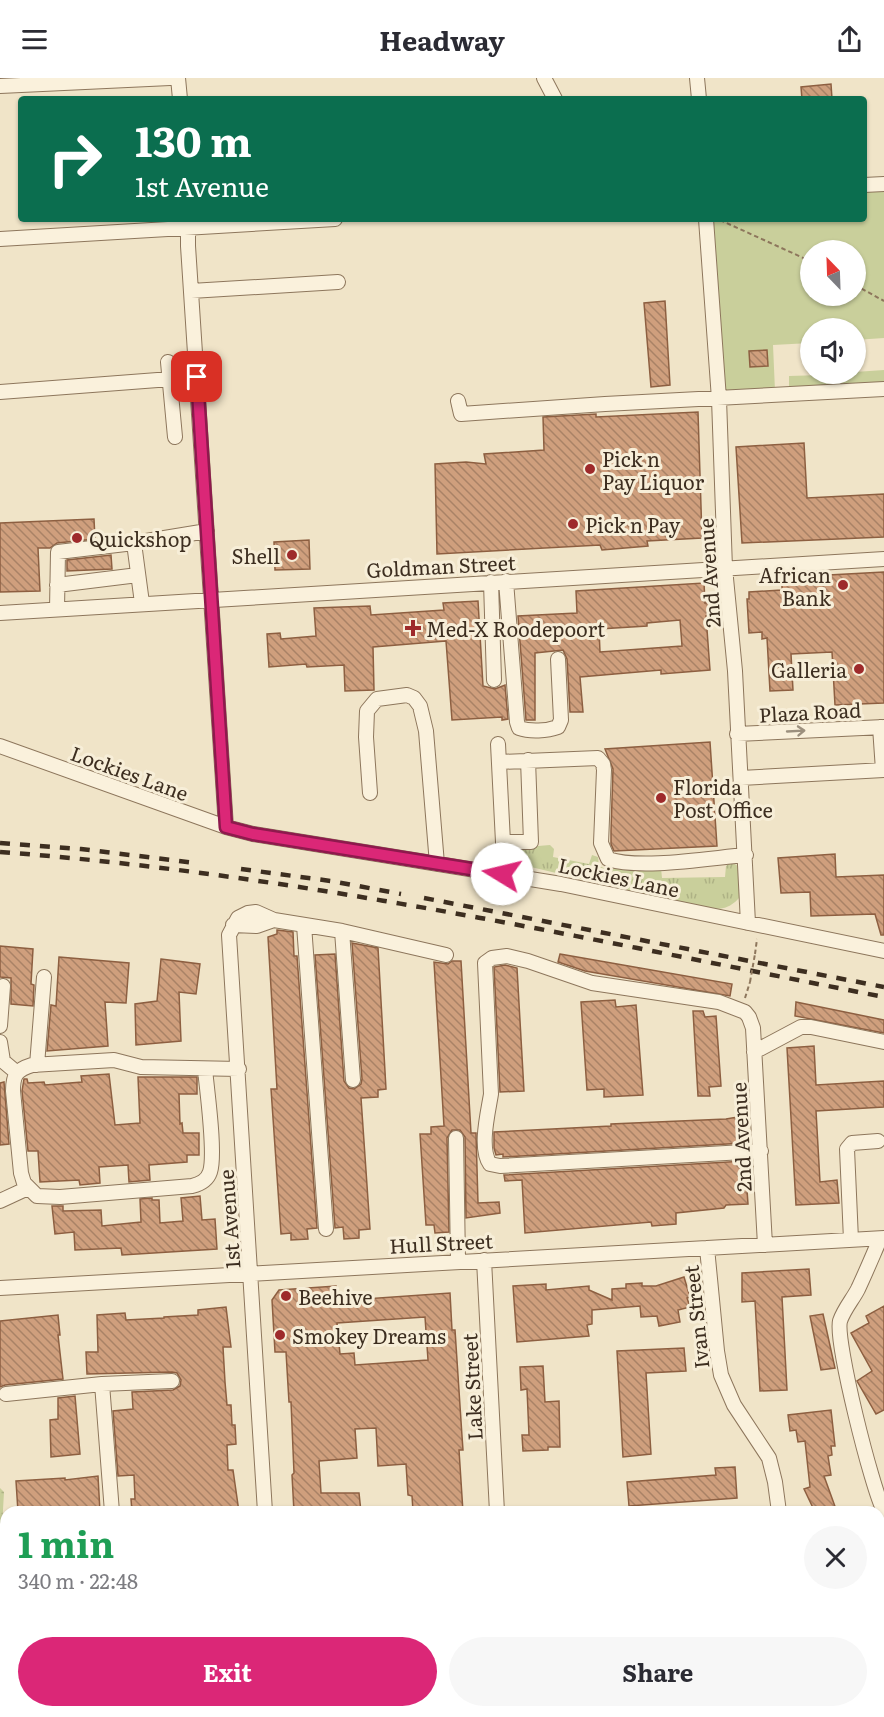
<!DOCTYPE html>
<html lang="en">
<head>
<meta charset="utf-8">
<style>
	:root { --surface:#fff; --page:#f7f7f7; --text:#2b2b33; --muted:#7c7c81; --accent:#db2777 }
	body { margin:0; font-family:Literata,serif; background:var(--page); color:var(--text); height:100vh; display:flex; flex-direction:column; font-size:22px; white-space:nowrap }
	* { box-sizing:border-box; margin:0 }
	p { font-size:20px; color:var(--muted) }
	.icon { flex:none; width:33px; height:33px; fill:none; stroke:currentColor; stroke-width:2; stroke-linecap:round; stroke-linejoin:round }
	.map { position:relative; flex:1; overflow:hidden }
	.details { position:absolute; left:0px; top:1428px; width:885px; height:212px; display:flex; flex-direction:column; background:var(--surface); border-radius:18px 18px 0 0; box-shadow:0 2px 4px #0004 }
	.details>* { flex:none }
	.top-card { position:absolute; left:18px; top:18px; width:849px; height:126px; border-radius:6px; box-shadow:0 2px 4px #0004; background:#0b6e4f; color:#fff; overflow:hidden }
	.needle { width:39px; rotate:337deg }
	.buttons { position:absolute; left:800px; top:162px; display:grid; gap:12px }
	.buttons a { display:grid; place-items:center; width:66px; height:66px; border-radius:50%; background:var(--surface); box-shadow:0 2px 4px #0004; font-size:30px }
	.pin { position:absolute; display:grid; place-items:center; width:51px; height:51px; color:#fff; margin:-26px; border-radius:12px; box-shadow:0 3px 9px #0006 }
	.me { position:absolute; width:66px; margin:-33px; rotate:279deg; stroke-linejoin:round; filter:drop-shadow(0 0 4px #0008) }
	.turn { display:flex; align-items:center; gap:21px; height:126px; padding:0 18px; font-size:27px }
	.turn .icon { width:78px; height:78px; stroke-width:2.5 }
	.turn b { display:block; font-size:42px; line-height:51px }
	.round { display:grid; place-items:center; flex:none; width:63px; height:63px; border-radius:32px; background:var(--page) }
	.overview { display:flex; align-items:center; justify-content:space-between; height:102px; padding:0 18px }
	h1 { font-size:36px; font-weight:700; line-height:45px; color:#1e9e55 }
	.cta { display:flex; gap:12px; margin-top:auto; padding:12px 18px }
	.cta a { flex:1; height:69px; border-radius:36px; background:var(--accent); color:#fff; font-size:24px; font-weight:700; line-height:69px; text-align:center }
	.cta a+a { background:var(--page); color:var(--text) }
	header { display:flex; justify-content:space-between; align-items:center; height:78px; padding:0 18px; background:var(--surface); font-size:27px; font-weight:700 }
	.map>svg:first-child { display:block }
	.grass { fill:url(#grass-tufts) }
	.wetland { fill:url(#wetland-marsh) }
	.park { fill:#c9cf9b; fill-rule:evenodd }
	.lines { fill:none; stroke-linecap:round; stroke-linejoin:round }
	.stream { stroke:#6f938a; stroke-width:4.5 }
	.building { fill:url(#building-back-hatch); stroke:#8d5f41; stroke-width:1.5; fill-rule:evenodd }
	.minor-casing { stroke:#8d765c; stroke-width:16 }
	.path { stroke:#8d765c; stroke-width:2; stroke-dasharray:4.5 3; stroke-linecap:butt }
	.minor { stroke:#faf1dc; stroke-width:14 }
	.rail { stroke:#3d2e20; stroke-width:4.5; stroke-dasharray:10 10; stroke-linecap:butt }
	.path-bridge { stroke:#8d765c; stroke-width:2; stroke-dasharray:4.5 3; stroke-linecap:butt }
	.oneway { stroke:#9c907e }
	.route-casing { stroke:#8e194d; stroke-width:15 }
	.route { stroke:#db2777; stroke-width:10 }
	.poi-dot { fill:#9e2a2b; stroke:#f7eed8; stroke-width:2 }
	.labels { text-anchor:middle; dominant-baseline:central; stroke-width:6; stroke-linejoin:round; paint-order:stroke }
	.poi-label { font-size:20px; fill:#3d2e20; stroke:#f7eed8; text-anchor:start }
	.street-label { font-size:20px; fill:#3d2e20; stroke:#f7eed8 }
</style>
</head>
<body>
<header><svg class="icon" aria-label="menu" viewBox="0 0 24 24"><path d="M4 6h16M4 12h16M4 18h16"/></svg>Headway<svg class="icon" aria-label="share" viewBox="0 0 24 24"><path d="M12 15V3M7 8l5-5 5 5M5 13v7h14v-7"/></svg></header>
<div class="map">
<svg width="884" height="1639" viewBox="0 0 884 1639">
	<defs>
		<pattern id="grass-tufts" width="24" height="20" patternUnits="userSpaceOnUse" patternTransform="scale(1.5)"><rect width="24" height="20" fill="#c9cf9b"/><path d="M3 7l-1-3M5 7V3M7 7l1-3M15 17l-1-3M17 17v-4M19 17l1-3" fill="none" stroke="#aeb285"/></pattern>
		<pattern id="wetland-marsh" width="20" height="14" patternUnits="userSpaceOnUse" patternTransform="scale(1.5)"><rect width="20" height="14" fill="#c9cf9b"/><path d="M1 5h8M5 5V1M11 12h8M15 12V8" fill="none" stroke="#aeb285"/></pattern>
		<pattern id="building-back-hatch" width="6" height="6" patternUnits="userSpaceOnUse" patternTransform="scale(1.5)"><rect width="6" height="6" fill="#cf9f7d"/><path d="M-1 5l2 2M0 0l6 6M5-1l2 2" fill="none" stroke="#a98266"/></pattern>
	</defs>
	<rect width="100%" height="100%" fill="#f0e4c8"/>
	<!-- grass -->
	<path class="grass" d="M550,767L554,771L553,779L589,786L592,777L598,779L599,788L606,791L661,790L662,800L725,799L726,788L731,784L738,788L740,794L739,820C729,831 722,831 708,831L514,785V770Z"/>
	<!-- wetland -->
	<path class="wetland" d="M0,1410L4,1414L1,1468L6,1507V1634H22V1639H0Z"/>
	<!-- park -->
	<path class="park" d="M884,111V260L855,262V250H810V265L773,267L775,313L723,316L711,141H864V112ZM810,172H855V218H810Z
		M884,292V306L789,312V298L855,296V294Z
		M25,1634H283L314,1639H26Z"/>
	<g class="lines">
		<!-- stream -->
		<path class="stream" d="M0,1558L6,1571
			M32,1634L34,1639"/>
	</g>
	<!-- building -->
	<path class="building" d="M831,6L832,21H802L801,9Z
		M665,223L670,307L651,309L644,225Z
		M767,272L768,288L750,289L749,273Z
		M698,334L702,460L647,463L648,468L602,472L600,467L437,476L435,386L466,384L486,386L484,376L544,372L543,339L596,336V339Z
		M804,365L807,420L884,416V459L742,465L736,369Z
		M94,441L95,461L57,465L50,470H38L40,513L0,514V445Z
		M309,462L310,491L275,492L274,464Z
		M111,477L112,491L67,493V482Z
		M884,494V625L835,627L832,574L791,576L793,612L770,613L767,560L762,561V554L749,555L747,521H749V514L782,512V506L829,504V497Z
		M704,505L705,525H712L713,537L706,538L710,592L661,596V592L580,599L583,634H570L567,581L563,572L535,575V642H526L518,538L577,535L576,513ZM680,542L682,568L600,574L599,551L647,548V545Z
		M478,523L483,608L495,611L505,607L508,641L502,642V639L452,642L446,563L373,569L374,612L345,613L344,587L307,589L306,586L269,589L267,556L280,555L281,561L316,558L314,530L370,528L371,537L444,532L443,525Z
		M710,664L717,768L614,773L611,766V753L613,691L605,671Z
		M835,776L836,799L884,797V857H881L875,836L811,838L810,814L781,815L778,780Z
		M277,852L293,854L294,878H297L317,1150L307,1151L308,1161L291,1162V1155L281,1156L271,1011H277L268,859L277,856Z
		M352,865L378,870L386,1011L378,1012V1019L361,1020L370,1151L359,1152V1160L344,1161L343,1149L335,1150L315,877L335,876L344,1003L349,1010L354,1011L361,1006L362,1001Z
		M0,868L33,871L31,906L34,907L33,928L11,926V900L0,899Z
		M560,876L732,906L730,918L585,893L558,884Z
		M59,879L129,885L126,925L105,924L108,968L47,973L51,927L56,928Z
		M161,881L200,886L196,916L179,914L181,963L136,967L135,926L157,923Z
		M452,883H461L471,1055H476L478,1125L499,1124L500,1135L466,1140L465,1059L460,1052H452L447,1060L449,1154L435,1155L434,1147H426L420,1056H431V1049L444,1048L434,884L448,886Z
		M505,887L517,890L524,1013L500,1014L494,889Z
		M615,922L616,929L636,927L643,1017L604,1019V1011L587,1012L581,924Z
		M796,924L884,942V955L795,938Z
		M693,933H703L705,939L716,938L721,1008L709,1009L710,1018H698Z
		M814,968L816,1007L884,1003V1029L816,1033L820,1104L837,1102L839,1125L796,1127L787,970Z
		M109,996L115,1047L140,1045L138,999H197V1016H179L180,1046L182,1045L183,1055H199V1077H187V1084L149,1087L150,1102L129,1104L128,1087L99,1089L100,1105L80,1107L79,1102L40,1104L38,1073H28L22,1013L24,1001H27L28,1005L44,1004L45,1007L82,1004L81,998Z
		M4,1004L9,1066L0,1067V1005Z
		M743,1038L747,1059H744V1065L503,1079V1076L496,1077L494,1070V1054L611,1048V1046L726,1041Z
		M745,1083L748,1126L726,1127L724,1130L676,1135V1146L652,1148L651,1144L525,1155L522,1102L505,1103L504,1097Z
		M200,1118L202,1142L215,1141L217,1171L122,1177L121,1170L75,1172L74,1154L55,1156L52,1128H63V1133L101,1132L102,1148L141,1144L140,1121L152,1120V1122H159L160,1145L183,1143L181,1120Z
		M809,1191L811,1217L782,1219L787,1312L760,1313L755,1223L742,1224V1195Z
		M684,1199L690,1219L687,1220L690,1229L678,1232L680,1244L659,1248L657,1238L641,1239L640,1228L592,1232V1246L587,1247L589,1258L517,1264L513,1208L546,1206V1212L589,1208V1212L612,1222V1211L626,1210V1206L642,1205V1208H656Z
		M336,1208V1223L450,1215L452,1252H455L462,1358L463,1372H459L463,1434H433V1432L413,1433L412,1418L408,1417L406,1386L378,1388L376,1350L355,1351L357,1380L319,1383L321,1415H359L361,1434H294L292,1397L294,1395L291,1324H289L286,1274H275L272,1222L279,1212ZM425,1239L428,1282L355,1287L354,1275L340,1276L337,1245Z
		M884,1228V1332L876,1336L857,1303L872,1293L851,1255L869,1245L866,1238Z
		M226,1229L231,1269H223L225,1304L227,1327H231L232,1347H235L236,1366L227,1367L228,1392H233L239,1434H132L131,1421H135L134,1397L118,1398L113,1333L133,1331L132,1314L173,1312L180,1308L181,1302L177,1295L172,1294L87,1296L86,1274H98L97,1237L125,1235L126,1242L164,1240V1239L198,1237V1232Z
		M823,1236L835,1290L821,1292L810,1238Z
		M58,1237L60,1257H58L63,1301L5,1307L0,1309V1243Z
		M684,1270L686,1293L646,1295L651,1376L623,1379L617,1273Z
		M543,1288L545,1324L559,1323L560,1369H548V1372L523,1373L522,1357H529L527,1311L521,1312L520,1289Z
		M75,1318L80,1376L51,1379L50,1342L58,1341V1320Z
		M831,1332L835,1368H831L832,1377L828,1378L831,1397L824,1398L837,1434H815L804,1411L810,1409L805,1363L798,1364L796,1352L790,1353L788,1337Z
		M735,1389L737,1420L629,1428L627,1404L716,1397L715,1390Z
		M98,1398L100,1434H18L16,1403L65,1400V1402Z"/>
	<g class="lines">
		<defs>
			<path id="minor" d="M178,0L180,21
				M544,0L555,21
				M697,0L699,21
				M0,8L170,0
				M864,107L884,106
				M188,141V168L226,749
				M706,141L719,321L725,490L735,593L748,845
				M0,161L335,141
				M191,213L338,204
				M168,284L175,359
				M0,314L197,299
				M458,323L461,336L605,326L884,311
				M134,465L142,525
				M506,503L517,644L519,650C530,654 547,653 558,649L561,642L558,581
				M491,504L494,602
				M57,507L138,497
				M57,531L58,474L134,465L207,453
				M0,535L884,481
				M880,649L883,692
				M737,656L884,649
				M498,666L503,764
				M0,668L226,749L253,756L561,806L884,873
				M499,684L598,680L603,686L604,692L601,765L608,781C640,792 710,780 746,777
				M741,700L884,692
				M370,715L366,659L367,633L377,621L407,617L414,620L420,628L426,653L437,786
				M502,796L503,764H531L528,682
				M233,847L257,848L274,842
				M304,847L326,1151
				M342,853L353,1002
				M0,948L3,908
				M0,964L3,983L16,994
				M754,974L801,949H811L884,964
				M37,987L44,899
				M205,991C207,1013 216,1076 210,1094C207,1103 200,1106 192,1108L60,1119L37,1118L24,1105L21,1095L13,1013C13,997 16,992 32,987L114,982L141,989L239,991
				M456,1060L458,1183
				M761,1073L500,1088L490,1086C479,1070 488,1035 491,1016L485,885L492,880L507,878L528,883L592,905L719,924L745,934L749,939L753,950L765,1167
				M0,1123L28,1110
				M880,1161C873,1177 866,1194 858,1211C853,1221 844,1231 840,1243C835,1263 872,1411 884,1433
				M851,1162L847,1071L852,1065L878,1063
				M707,1170L717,1273L721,1297L734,1327L769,1380L775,1404L779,1434
				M484,1182L497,1434
				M0,1210L884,1160
				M6,1316L102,1306
				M112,1434L102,1306L172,1303
				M265,1434L229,857L238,840L248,835L256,834L274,842L342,853L446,877
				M879,1589L884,1588
				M306,1634H318
				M491,1634L503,1639
				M786,1634V1639"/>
		</defs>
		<!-- minor casing -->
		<use href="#minor" class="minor-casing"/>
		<!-- path -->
		<path class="path" d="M720,142L810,183
			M855,207L884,223
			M755,876L757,861
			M745,920L750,904
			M151,1639L158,1634
			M277,1639L283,1634"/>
		<!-- minor -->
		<use href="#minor" class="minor"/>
		<!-- rail -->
		<path class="rail" d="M0,765L81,771L196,785
			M0,774C299,796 591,862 884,919
			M241,791L331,803L401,816
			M424,820L884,909"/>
		<!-- path-bridge -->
		<path class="path-bridge" d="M750,904L755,876"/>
	</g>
	<!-- one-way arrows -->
	<defs><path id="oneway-shaft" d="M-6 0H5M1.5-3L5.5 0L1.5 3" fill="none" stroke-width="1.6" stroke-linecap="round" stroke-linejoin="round" transform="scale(1.5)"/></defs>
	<use class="oneway" href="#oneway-shaft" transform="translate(796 653) rotate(-3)"/>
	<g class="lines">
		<defs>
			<path id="route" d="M197,299L226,749L253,756L502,796"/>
		</defs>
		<!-- route casing -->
		<use href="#route" class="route-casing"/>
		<!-- route -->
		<use href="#route" class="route"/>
	</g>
	<!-- markers -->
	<g class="poi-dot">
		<circle cx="590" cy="391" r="6"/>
		<circle cx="573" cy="446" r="6"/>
		<circle cx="77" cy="460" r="6"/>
		<circle cx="292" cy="477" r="6"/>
		<circle cx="843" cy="507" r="6"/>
		<path d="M410 541h6v6h6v6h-6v6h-6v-6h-6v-6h6z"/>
		<circle cx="859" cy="591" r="6"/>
		<circle cx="661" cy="720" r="6"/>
		<circle cx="286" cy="1218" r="6"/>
		<circle cx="280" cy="1257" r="6"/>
	</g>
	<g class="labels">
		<!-- poi labels -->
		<g class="poi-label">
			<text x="602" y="380">Pick n<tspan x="602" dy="23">Pay Liquor</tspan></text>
			<text x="585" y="446">Pick n Pay</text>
			<text x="89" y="460">Quickshop</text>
			<text x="280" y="477" text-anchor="end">Shell</text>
			<text x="831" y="496" text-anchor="end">African<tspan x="831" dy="23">Bank</tspan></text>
			<text x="426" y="550">Med-X Roodepoort</text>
			<text x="847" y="591" text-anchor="end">Galleria</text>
			<text x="673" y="708">Florida<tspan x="673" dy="23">Post Office</tspan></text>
			<text x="298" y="1218">Beehive</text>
			<text x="292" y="1257">Smokey Dreams</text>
		</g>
		<!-- street labels -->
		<g class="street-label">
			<text transform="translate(441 487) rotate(-3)">Goldman Street</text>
			<text transform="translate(708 495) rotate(-94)">2nd Avenue</text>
			<text transform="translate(810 633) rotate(-3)">Plaza Road</text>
			<text transform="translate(130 694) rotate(20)">Lockies Lane</text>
			<text transform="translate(619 798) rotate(12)">Lockies Lane</text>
			<text transform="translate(740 1059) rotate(-93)">2nd Avenue</text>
			<text transform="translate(228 1141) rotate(-94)">1st Avenue</text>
			<text transform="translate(441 1164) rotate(-3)">Hull Street</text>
			<text transform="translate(695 1239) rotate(-96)">Ivan Street</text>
			<text transform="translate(471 1309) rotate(-93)">Lake Street</text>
		</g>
	</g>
</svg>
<div class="buttons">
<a><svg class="needle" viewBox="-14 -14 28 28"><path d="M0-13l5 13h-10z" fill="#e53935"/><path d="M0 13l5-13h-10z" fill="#7c7c81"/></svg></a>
<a><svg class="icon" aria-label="sound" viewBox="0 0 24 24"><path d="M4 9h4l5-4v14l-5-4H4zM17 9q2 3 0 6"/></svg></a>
</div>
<div class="pin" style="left:197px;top:299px;background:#d93025"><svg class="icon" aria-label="arrive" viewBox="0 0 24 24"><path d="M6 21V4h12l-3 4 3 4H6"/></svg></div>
<svg class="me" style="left:502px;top:796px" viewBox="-20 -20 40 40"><circle r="19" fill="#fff"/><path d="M0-13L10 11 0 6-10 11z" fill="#db2777"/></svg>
<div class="top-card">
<div class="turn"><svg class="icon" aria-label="right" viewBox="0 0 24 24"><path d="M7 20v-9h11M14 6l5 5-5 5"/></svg><div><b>130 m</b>1st Avenue</div></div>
</div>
<section class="details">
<div class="overview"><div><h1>1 min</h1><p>340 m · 22:48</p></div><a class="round"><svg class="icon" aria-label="close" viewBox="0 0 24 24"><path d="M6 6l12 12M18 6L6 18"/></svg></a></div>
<div class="cta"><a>Exit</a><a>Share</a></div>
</section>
</div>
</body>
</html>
